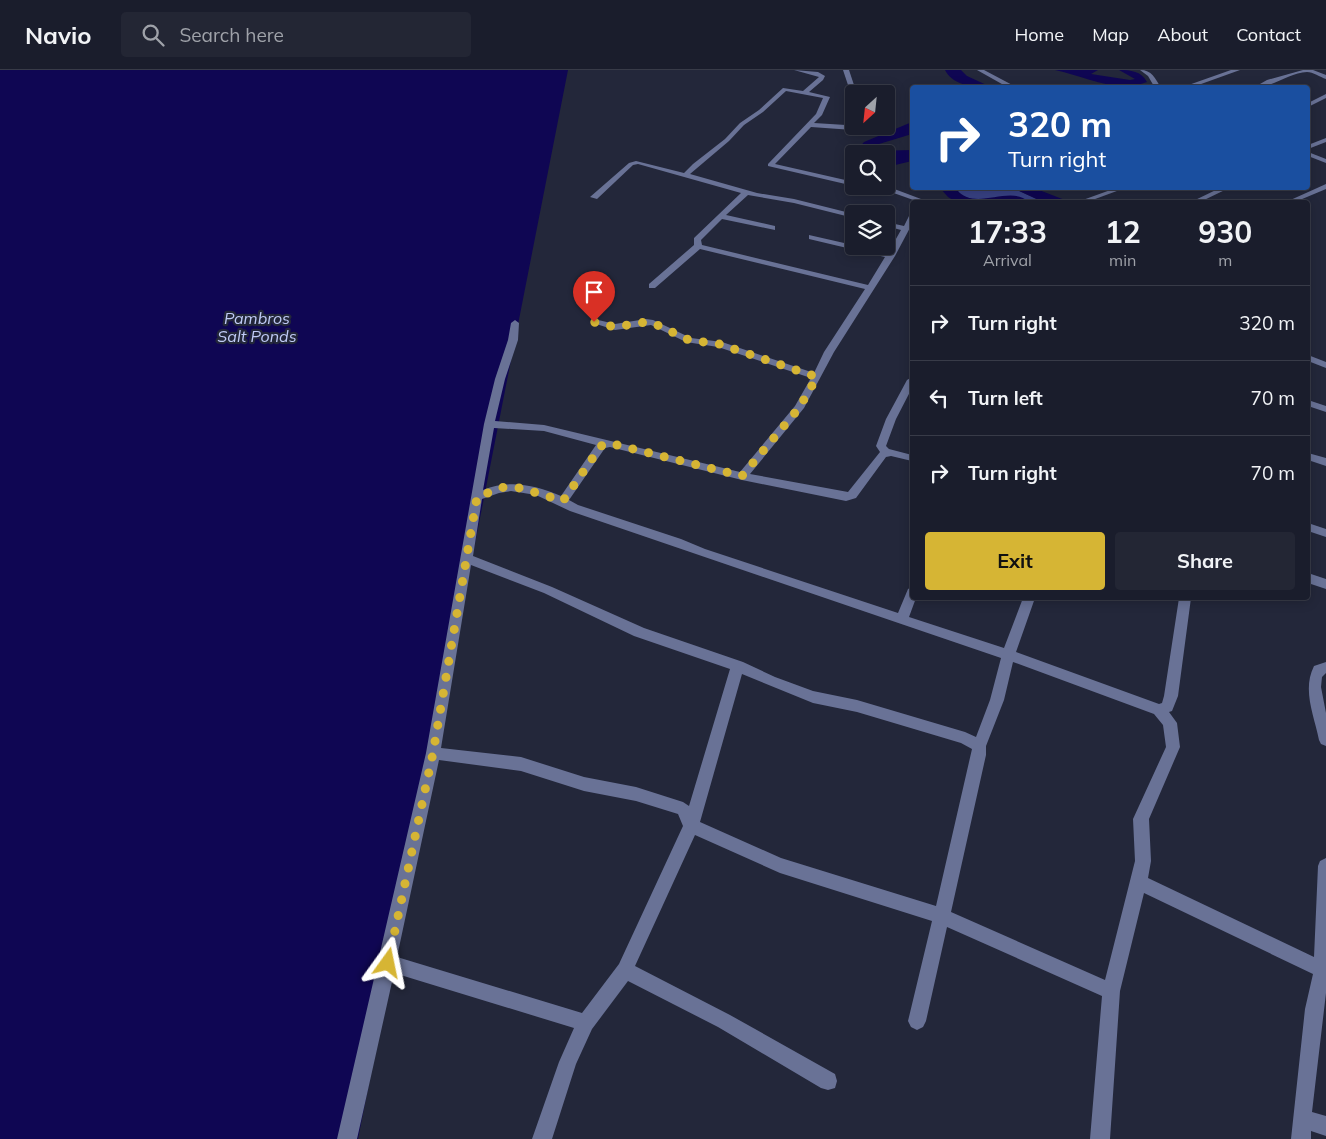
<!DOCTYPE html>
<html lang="en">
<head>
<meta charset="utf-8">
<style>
	:root { --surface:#1a1d2c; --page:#232634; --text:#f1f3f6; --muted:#9fa2a9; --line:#383b48; --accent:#d6b534 }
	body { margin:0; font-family:Mulish,sans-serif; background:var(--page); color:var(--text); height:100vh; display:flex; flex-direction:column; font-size:19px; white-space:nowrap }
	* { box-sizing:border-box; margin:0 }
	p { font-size:16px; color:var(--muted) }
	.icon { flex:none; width:28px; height:28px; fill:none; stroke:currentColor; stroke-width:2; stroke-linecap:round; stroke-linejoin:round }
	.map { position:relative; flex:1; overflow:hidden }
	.details { position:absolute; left:910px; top:130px; width:400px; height:400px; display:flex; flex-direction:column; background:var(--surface); border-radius:5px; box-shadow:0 2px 12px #0003,0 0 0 1px var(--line) }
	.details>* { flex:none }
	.banner { position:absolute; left:910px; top:15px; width:400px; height:105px; border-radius:5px; box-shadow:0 2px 12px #0003,0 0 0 1px var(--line); background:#1a4fa0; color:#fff; overflow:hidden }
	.needle { width:32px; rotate:207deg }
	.fabs { position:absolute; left:845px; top:15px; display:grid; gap:10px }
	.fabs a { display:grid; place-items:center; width:50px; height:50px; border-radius:5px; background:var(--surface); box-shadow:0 2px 12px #0003,0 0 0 1px var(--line); font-size:25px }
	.pin { position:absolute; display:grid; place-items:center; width:42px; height:42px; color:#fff; margin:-51px -21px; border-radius:50% 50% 50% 0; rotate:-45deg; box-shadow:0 0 5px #0007 }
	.pin .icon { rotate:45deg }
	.me { position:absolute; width:55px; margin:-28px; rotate:12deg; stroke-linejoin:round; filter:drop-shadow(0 0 4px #0008) }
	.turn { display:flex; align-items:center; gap:18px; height:105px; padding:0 15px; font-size:22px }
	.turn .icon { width:65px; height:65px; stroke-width:2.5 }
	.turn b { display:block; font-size:35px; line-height:42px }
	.eta { display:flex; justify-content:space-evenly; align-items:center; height:85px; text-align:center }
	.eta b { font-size:30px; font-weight:700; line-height:35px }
	.button { display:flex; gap:10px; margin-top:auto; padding:10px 15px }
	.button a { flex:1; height:58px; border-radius:5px; background:var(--accent); color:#111; font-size:20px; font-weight:700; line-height:58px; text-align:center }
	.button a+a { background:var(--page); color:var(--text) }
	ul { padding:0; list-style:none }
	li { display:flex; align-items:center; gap:15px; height:75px; padding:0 15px; border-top:1px solid var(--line) }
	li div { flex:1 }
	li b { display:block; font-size:19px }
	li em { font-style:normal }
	header { display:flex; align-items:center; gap:30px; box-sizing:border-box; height:70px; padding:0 25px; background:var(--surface); border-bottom:1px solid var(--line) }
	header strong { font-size:24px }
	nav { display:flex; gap:28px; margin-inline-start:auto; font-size:18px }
	.search { width:350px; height:45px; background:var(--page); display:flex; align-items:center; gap:12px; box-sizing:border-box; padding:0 18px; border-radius:5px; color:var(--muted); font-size:19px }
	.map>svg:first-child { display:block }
	.green { fill:#394386 }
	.water { fill:#0f0653 }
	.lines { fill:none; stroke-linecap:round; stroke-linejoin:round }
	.minor { fill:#697296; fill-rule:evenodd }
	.route { stroke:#d6b534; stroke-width:9; stroke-dasharray:0 16.2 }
	.labels { text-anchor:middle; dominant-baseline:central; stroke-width:4.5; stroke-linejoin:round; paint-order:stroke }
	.far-water-label { font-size:16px; font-style:italic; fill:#c0cbf7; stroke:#23273a }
</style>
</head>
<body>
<header>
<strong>Navio</strong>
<div class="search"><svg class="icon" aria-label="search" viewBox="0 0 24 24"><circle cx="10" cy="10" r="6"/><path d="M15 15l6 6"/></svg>Search here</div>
<nav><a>Home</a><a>Map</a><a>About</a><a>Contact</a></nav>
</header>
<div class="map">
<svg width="1326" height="1069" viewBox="0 0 1326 1069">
	<rect width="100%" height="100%" fill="#23273a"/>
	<!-- green -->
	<path class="green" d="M959,118H1013L1043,132L972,129L962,126L957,120Z"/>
	<!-- water -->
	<path class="water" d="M0,0H568L358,1069H0Z
		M945,0H961L967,6L991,17C976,18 953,16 945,0Z
		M1055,0H1098L1091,4L1130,10L1135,9L1119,0C1131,0 1141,1 1147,12C1117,24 1084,6 1055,0Z
		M912,52V64L879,74L872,78L874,81L912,80V91L891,96L886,94V84H860L859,78L864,72Z
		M940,118H959L957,120C975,142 1010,114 1029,132H956L948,127Z
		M1013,118H1034L1070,132H1043Z"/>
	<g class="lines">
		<!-- minor -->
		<path class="minor" d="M794,0L818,2L825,6L823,10L809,22L830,27L822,45L814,53L862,56L853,60L811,57L775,94L854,112V116L768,96V94L816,44L823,28L786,21L763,42L744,55L729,71L690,104L757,123L794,129L854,144V148L794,133L748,125L726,145L775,156V160L722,149L701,170L702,175L868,215L885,187L809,169V165L888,183L901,160L886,156V152L904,156L909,146H912V154L895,186L834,282L804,338L750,404L848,422L880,382L876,376L886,349L907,310L912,307V318L896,349L886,376L889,379L912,385V391L891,386L886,387L856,428L846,431L742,410L610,377L605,378L569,430L578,435L681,469L705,479L898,543L908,519L912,517V528H916L909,547L1004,578L1023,528H1035L1016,582L1159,634L1162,633L1164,626L1179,528H1191L1178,626L1172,641L1169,642L1177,653L1180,677L1149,749L1151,791L1148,808L1314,887L1318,796L1320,791L1326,788V923L1312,1042L1326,1046V1066L1311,1061V1069H1291L1305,939L1313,904L1144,823L1120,921L1110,1069H1090L1102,926L947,857L926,951L923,957L917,960L911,957L908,951L932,851L780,803L695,765L635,896L730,945L835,1004L837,1011L835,1018L828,1020L821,1018L718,957L628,911L592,959L576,994L552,1069H532L559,992L574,958L394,903L357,1069H337L426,683L484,354L495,309L508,270L511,253L515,250L519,253L518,270L505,309L495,351L544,355L740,402L795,336L811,308L718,277L686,272L651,255L615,260L590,252L594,249L615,254L646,249L653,250L691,268L722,272L814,303L824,282L865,219L700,179L655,218H649V214L694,175V168L741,123L638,94L633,95L597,129L590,127L629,93L636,91L684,103L693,94L725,69L740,53L759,40L783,18L803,21L819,7ZM494,358L544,361L596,375L561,426C535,415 510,409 483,420ZM511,421L536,425L570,441L1001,588L990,630L976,667L965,662L857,630L813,621L775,607L743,592L644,558L552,517L473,486L482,429L499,423ZM471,495L544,523L634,566L730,599L689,736L683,732L636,717L584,707L521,687L441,678ZM1013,592L1154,644L1163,655L1166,677L1133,749L1135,791L1105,910L951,842L986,685V676L1004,630ZM742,604L813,633L857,642L961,673L972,679L936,836L781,788L700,752ZM439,690L521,701L584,721L636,731L678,744L683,756L619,894L582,943L397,887Z
			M843,0H849L857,24H854V26L851,24Z
			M977,0H984L1018,18H1009Z
			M1140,0C1152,0 1155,8 1161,18H1155L1148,6Z
			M1231,0H1240L1190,18H1180Z
			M1303,0H1313L1326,5V9C1320,7 1313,2 1307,2C1289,3 1271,18 1253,18L1267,10Z
			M1326,24V28L1308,37V33Z
			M1326,68V72L1308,79V75Z
			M1308,82L1326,89V93L1308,86Z
			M1326,114V119L1295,132H1286Z
			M861,116L889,117L929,132H919L888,121Z
			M1116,118H1125L1087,132L1080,131Z
			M1220,118H1229L1200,132H1191Z
			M1308,285L1326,292V298L1308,291Z
			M1308,330L1326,336V342L1308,336Z
			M1308,383L1326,388V396L1308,390Z
			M1308,453L1326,459V467L1308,461Z
			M1308,503L1326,509V519L1308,513Z
			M1326,592V603L1322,607L1321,617L1326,643V676L1321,674L1319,670C1314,645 1302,620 1314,596Z"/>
	</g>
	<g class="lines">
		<!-- route -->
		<path class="route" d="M388,893L433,683L477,427L504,417L521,418L563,431L601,376L609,373L742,406L799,338L817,307L719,274L689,270L653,253L646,252L615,257L594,252"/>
	</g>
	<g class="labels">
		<!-- far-water labels -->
		<g class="far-water-label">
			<text x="257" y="248">Pambros<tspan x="257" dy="18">Salt Ponds</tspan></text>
		</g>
	</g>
</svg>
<div class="fabs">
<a><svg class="needle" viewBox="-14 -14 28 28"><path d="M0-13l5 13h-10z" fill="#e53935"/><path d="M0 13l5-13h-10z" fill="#9fa2a9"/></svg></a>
<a><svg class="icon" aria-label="search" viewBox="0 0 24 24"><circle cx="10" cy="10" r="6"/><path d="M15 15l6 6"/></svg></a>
<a><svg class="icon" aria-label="layers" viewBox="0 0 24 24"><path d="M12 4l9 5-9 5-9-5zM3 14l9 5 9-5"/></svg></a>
</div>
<div class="pin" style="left:594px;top:252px;background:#d93025"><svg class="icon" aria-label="arrive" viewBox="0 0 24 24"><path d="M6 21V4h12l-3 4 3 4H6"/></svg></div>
<svg class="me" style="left:388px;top:893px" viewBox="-20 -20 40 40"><path d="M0-17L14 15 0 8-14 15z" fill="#d6b534" stroke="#fff" stroke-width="4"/></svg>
<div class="banner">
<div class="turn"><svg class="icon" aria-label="right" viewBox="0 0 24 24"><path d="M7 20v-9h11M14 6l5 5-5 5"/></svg><div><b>320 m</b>Turn right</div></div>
</div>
<section class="details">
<div class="eta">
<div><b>17:33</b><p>Arrival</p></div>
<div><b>12</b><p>min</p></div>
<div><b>930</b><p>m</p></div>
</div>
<ul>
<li><svg class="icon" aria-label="right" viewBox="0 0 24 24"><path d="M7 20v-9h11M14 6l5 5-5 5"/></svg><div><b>Turn right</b></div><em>320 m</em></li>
<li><svg class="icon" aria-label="left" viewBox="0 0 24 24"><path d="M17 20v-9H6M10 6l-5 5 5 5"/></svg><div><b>Turn left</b></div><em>70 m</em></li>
<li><svg class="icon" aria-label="right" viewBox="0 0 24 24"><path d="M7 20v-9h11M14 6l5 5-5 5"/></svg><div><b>Turn right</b></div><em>70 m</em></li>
</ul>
<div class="button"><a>Exit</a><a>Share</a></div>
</section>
</div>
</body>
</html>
